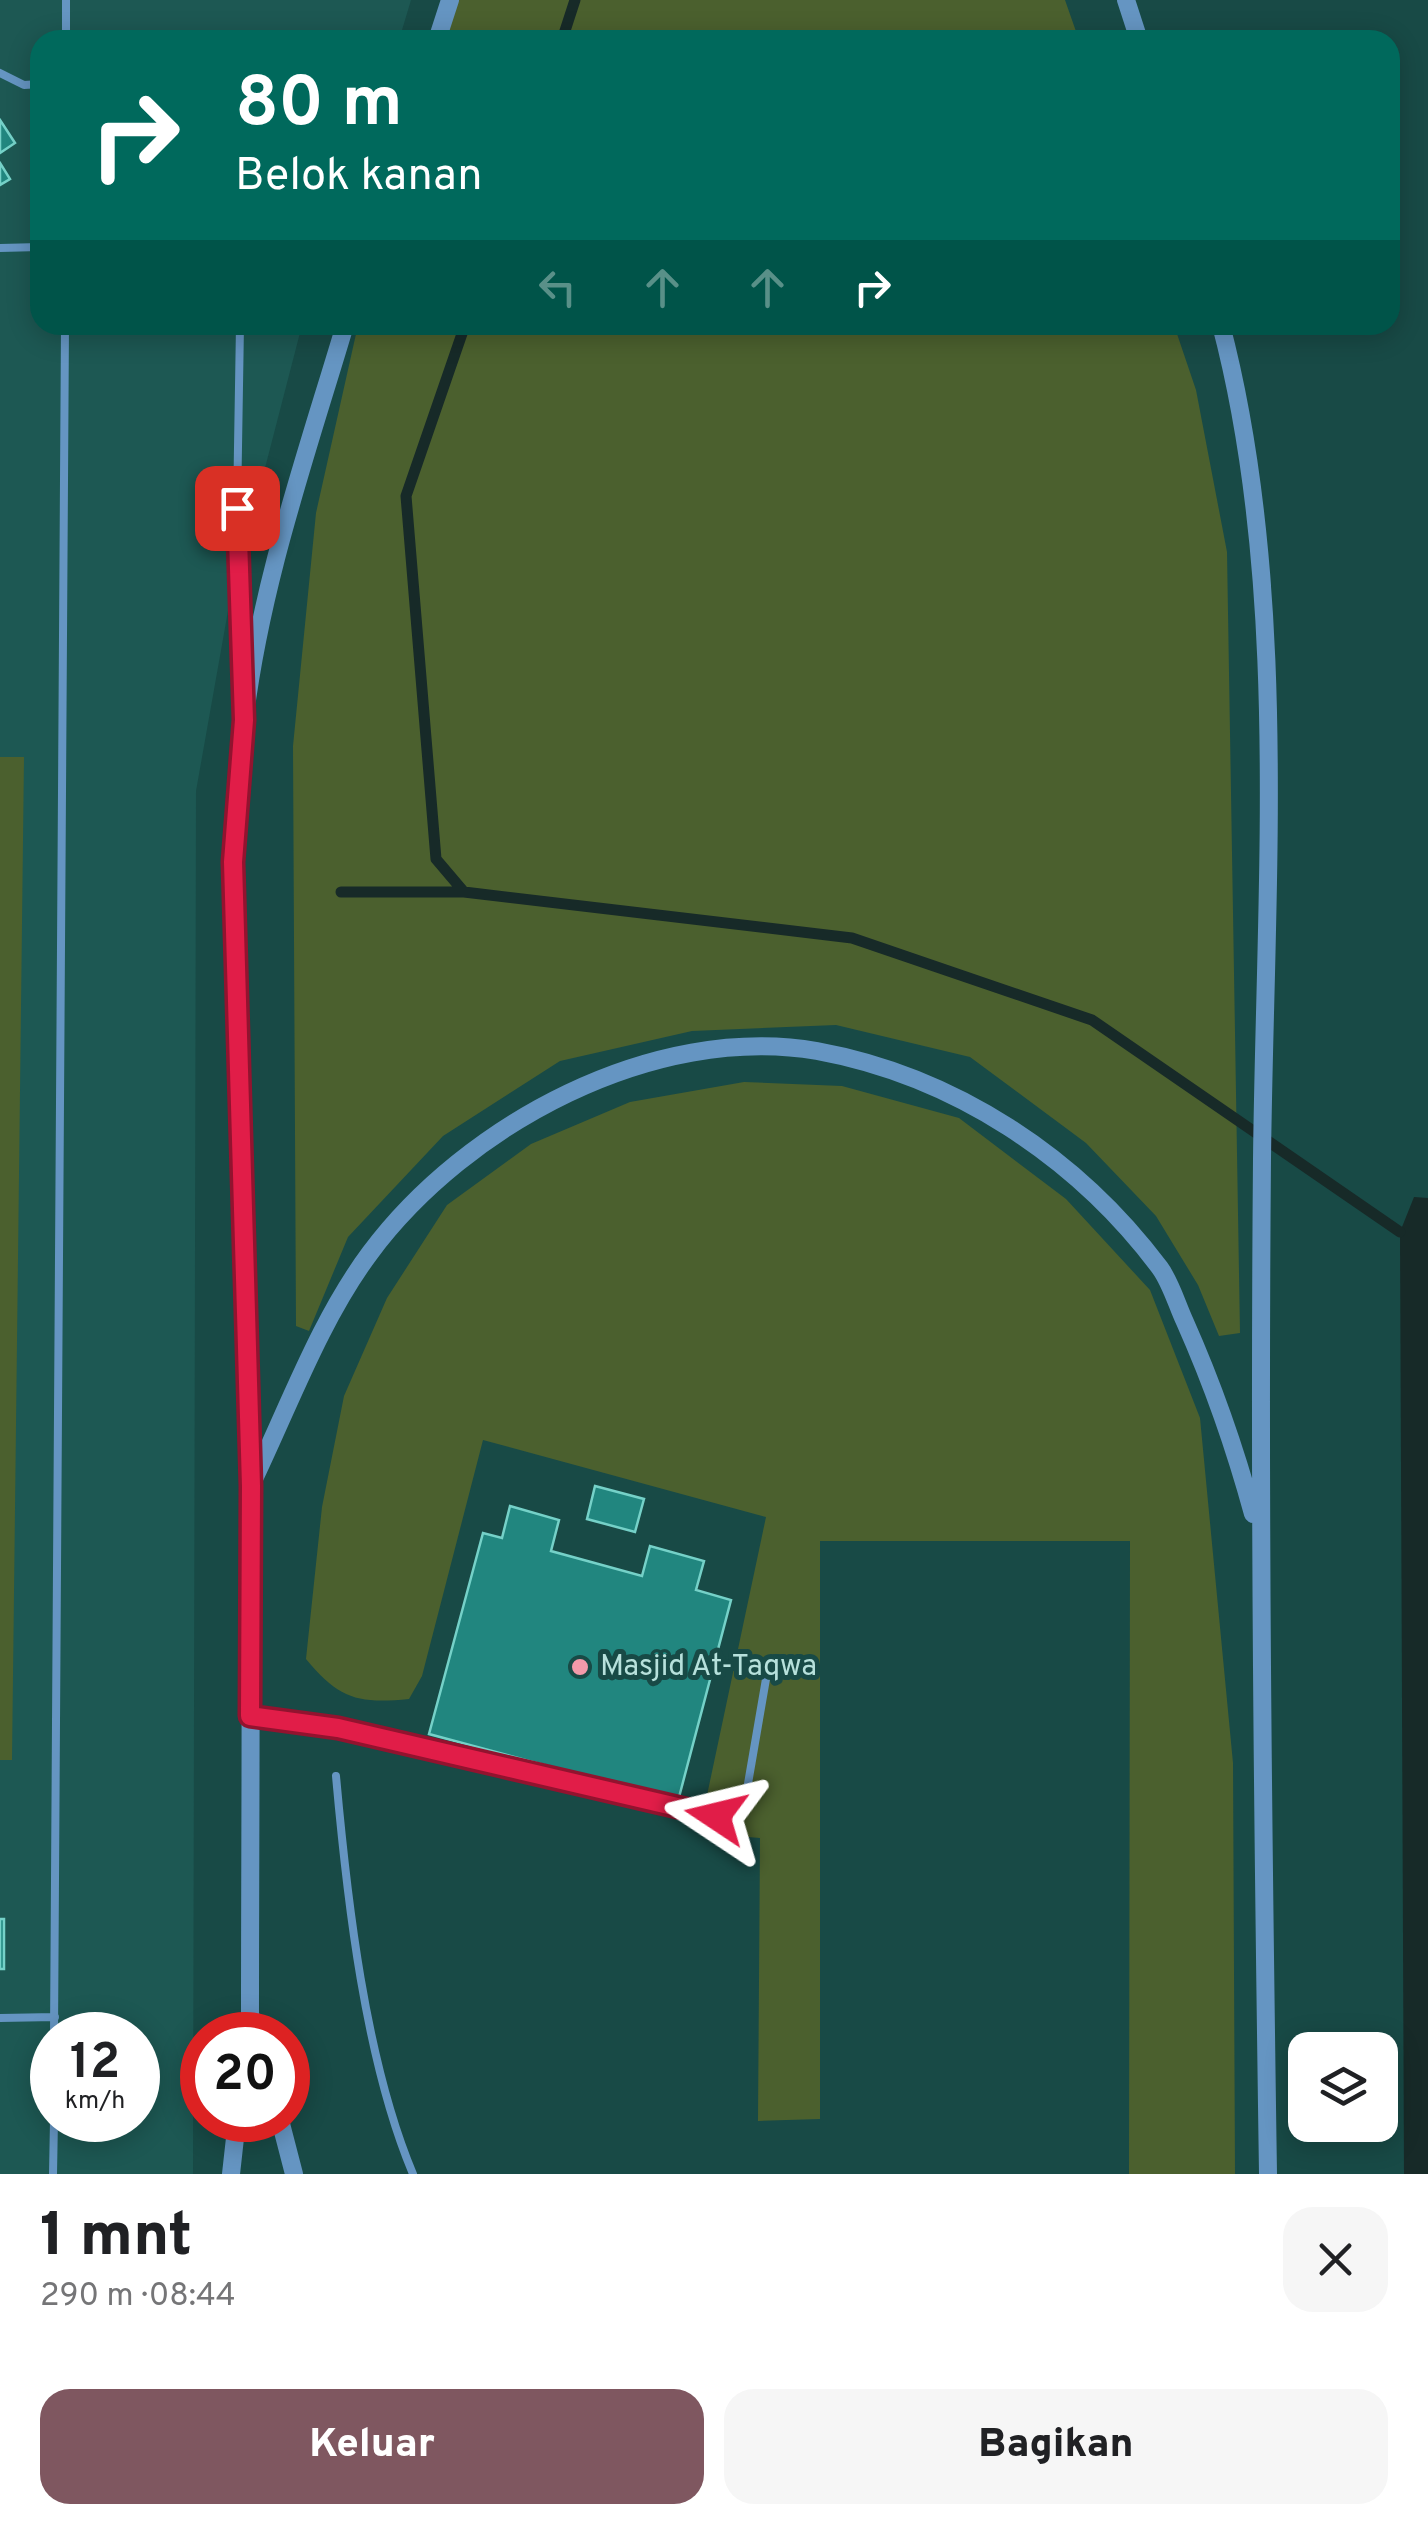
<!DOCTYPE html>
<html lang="id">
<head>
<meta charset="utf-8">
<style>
	:root { --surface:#fff; --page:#f6f6f6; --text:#202124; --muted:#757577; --accent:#7f5760 }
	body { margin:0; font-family:Overpass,sans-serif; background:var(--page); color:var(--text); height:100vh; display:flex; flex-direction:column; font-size:38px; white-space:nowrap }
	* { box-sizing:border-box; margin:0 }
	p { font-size:32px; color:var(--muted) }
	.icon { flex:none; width:55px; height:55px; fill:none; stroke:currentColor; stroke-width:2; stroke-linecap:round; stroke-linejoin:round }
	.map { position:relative; height:2174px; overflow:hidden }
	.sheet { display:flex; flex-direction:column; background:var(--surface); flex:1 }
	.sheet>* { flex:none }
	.guide { position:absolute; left:30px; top:30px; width:1370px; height:305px; border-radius:30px; box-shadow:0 5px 25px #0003; background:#00695c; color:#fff; overflow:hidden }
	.tools { position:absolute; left:1288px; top:2032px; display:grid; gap:20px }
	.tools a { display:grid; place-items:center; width:110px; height:110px; border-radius:20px; background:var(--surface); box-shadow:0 5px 25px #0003; font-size:50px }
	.speed { position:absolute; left:30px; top:2012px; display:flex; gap:20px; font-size:50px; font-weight:700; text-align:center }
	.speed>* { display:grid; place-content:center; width:130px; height:130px; border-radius:50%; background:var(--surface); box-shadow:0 5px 25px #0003; line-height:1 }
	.speed small { font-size:25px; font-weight:400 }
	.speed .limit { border:15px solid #d22; background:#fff; color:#111 }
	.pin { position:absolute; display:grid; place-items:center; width:85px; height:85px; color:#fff; margin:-42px; border-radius:20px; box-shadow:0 5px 15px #0006 }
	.me { position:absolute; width:110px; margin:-55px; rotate:280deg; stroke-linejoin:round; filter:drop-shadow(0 0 8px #0008) }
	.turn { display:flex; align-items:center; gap:35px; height:210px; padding:0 40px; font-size:45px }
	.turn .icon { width:130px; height:130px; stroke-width:2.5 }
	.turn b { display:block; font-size:70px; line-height:85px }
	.lanes { display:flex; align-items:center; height:95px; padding:0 40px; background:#0003; justify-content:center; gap:50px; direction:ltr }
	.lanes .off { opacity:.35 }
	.round { display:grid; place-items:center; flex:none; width:105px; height:105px; border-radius:30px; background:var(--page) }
	.head { display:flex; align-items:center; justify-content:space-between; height:170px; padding:0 40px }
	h1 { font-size:60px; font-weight:800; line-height:75px }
	.button { display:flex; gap:20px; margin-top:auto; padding:20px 40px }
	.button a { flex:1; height:115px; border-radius:30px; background:var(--accent); color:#fff; font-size:40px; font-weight:800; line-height:115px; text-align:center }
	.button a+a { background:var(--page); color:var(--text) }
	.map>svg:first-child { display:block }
	.built { fill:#1d5853; fill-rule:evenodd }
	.green { fill:#4b602e }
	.water { fill:#172a28 }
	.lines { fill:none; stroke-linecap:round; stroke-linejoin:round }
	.stream { stroke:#172a28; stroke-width:11 }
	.building { fill:#21867f; stroke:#75d1c8; stroke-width:2.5 }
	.service { stroke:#6595c2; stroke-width:8 }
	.tertiary { stroke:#6595c2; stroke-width:18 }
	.route-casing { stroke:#92132f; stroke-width:25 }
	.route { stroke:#e11d48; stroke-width:18 }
	.poi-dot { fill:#f39aaa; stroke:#184a46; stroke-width:4 }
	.labels { text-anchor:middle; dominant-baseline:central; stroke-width:10; stroke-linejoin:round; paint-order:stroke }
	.poi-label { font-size:30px; fill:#b7e1dc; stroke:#184a46; text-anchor:start }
</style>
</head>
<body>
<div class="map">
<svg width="1428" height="2174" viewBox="0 0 1428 2174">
	<rect width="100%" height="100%" fill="#184a46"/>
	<!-- built -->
	<path class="built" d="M0,0H411L399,40H40V325H302L228,611L196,791L193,2174H0ZM52,2035H138V2120H52Z"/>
	<!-- green -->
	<path class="green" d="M455,0H1065L1079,40H443Z
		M358,325H1174L1196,390L1227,552L1240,1333L1219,1336L1198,1285L1156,1216L1086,1143L970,1057L836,1025L692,1031L560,1061L443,1136L348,1237L309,1331L296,1326L293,746L316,513Z
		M0,757H24L12,1760H0Z
		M744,1082L842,1086L959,1118L1066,1199L1150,1290L1200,1418L1233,1763L1235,2174H1129L1130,1541H820V2119L758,2121L760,1838L699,1833L766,1517L483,1440L422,1676L409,1699C358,1704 339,1699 306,1659L322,1507L344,1396L387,1298L447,1205L531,1144L630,1102Z"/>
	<!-- water -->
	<path class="water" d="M1414,1197L1428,1198V2174H1404L1400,1232Z"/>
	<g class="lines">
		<!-- stream -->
		<path class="stream" d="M562,40L575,0
			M341,892H464L852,938L1092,1020L1400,1232
			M464,892L436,859L406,496L465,325"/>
	</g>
	<!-- building -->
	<path class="building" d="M0,120L15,143L0,153Z
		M0,163L10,179L0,185Z
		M595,1486L644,1499L635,1532L587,1519Z
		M510,1506L559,1520L551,1551L642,1576L650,1546L704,1561L696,1590L731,1600L678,1801L429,1734L483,1533L502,1538Z
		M0,1919H4V1969H0Z"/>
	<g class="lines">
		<!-- service -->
		<path class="service" d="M66,0V40
			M0,73L24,85L40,84
			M0,248L40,247
			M240,325L237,508L243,680
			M250,1716L338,1727L716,1816L732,1813L745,1801L766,1679
			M336,1776C347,1899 365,2060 413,2174
			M0,2018L55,2017
			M54,2035L65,325
			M53,2174L54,2120"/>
		<!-- tertiary -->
		<path class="tertiary" d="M1126,0L1139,40
			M437,40L450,0
			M1221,325C1290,588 1265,888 1262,1159C1259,1498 1263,1836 1268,2174
			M253,1481C289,1406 320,1320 370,1253C466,1124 654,1023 817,1051C954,1076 1077,1157 1160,1268C1171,1283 1177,1305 1185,1322C1213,1385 1235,1448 1253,1514
			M256,2035L250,2014C250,1780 253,1546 246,1312C241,1117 222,917 244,723C260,586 306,456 345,325
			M280,2120L294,2174
			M231,2174L237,2120"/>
	</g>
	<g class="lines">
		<defs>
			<path id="route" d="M237,508L244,720L233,862L251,1486L250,1716L338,1728L716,1816"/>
		</defs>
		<!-- route casing -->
		<use href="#route" class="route-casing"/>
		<!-- route -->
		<use href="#route" class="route"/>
	</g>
	<!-- markers -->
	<circle class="poi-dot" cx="580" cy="1667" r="10"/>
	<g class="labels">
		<!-- poi labels -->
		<g class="poi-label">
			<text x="600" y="1667">Masjid At-Taqwa</text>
		</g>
	</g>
</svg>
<div class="tools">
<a><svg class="icon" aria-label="layers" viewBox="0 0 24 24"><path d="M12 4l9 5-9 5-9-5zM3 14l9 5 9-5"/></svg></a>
</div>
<div class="speed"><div>12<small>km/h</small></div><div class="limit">20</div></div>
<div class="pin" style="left:237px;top:508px;background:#d93025"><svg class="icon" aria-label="arrive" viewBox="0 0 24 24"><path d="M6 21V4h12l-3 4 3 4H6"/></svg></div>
<svg class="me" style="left:716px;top:1816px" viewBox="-20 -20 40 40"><path d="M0-17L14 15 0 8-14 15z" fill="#e11d48" stroke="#fff" stroke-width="4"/></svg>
<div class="guide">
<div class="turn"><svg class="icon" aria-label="right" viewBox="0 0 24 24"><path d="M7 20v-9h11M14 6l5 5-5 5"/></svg><div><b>80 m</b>Belok kanan</div></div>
<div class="lanes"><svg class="icon off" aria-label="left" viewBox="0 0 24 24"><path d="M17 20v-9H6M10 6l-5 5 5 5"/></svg><svg class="icon off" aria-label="ahead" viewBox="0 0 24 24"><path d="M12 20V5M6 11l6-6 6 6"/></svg><svg class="icon off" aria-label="ahead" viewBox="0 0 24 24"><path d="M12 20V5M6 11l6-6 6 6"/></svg><svg class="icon" aria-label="right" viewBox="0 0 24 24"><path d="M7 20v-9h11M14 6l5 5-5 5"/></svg></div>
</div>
</div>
<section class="sheet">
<div class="head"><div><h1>1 mnt</h1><p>290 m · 08:44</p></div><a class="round"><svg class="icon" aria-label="close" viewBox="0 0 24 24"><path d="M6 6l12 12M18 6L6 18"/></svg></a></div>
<div class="button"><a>Keluar</a><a>Bagikan</a></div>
</section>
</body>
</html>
